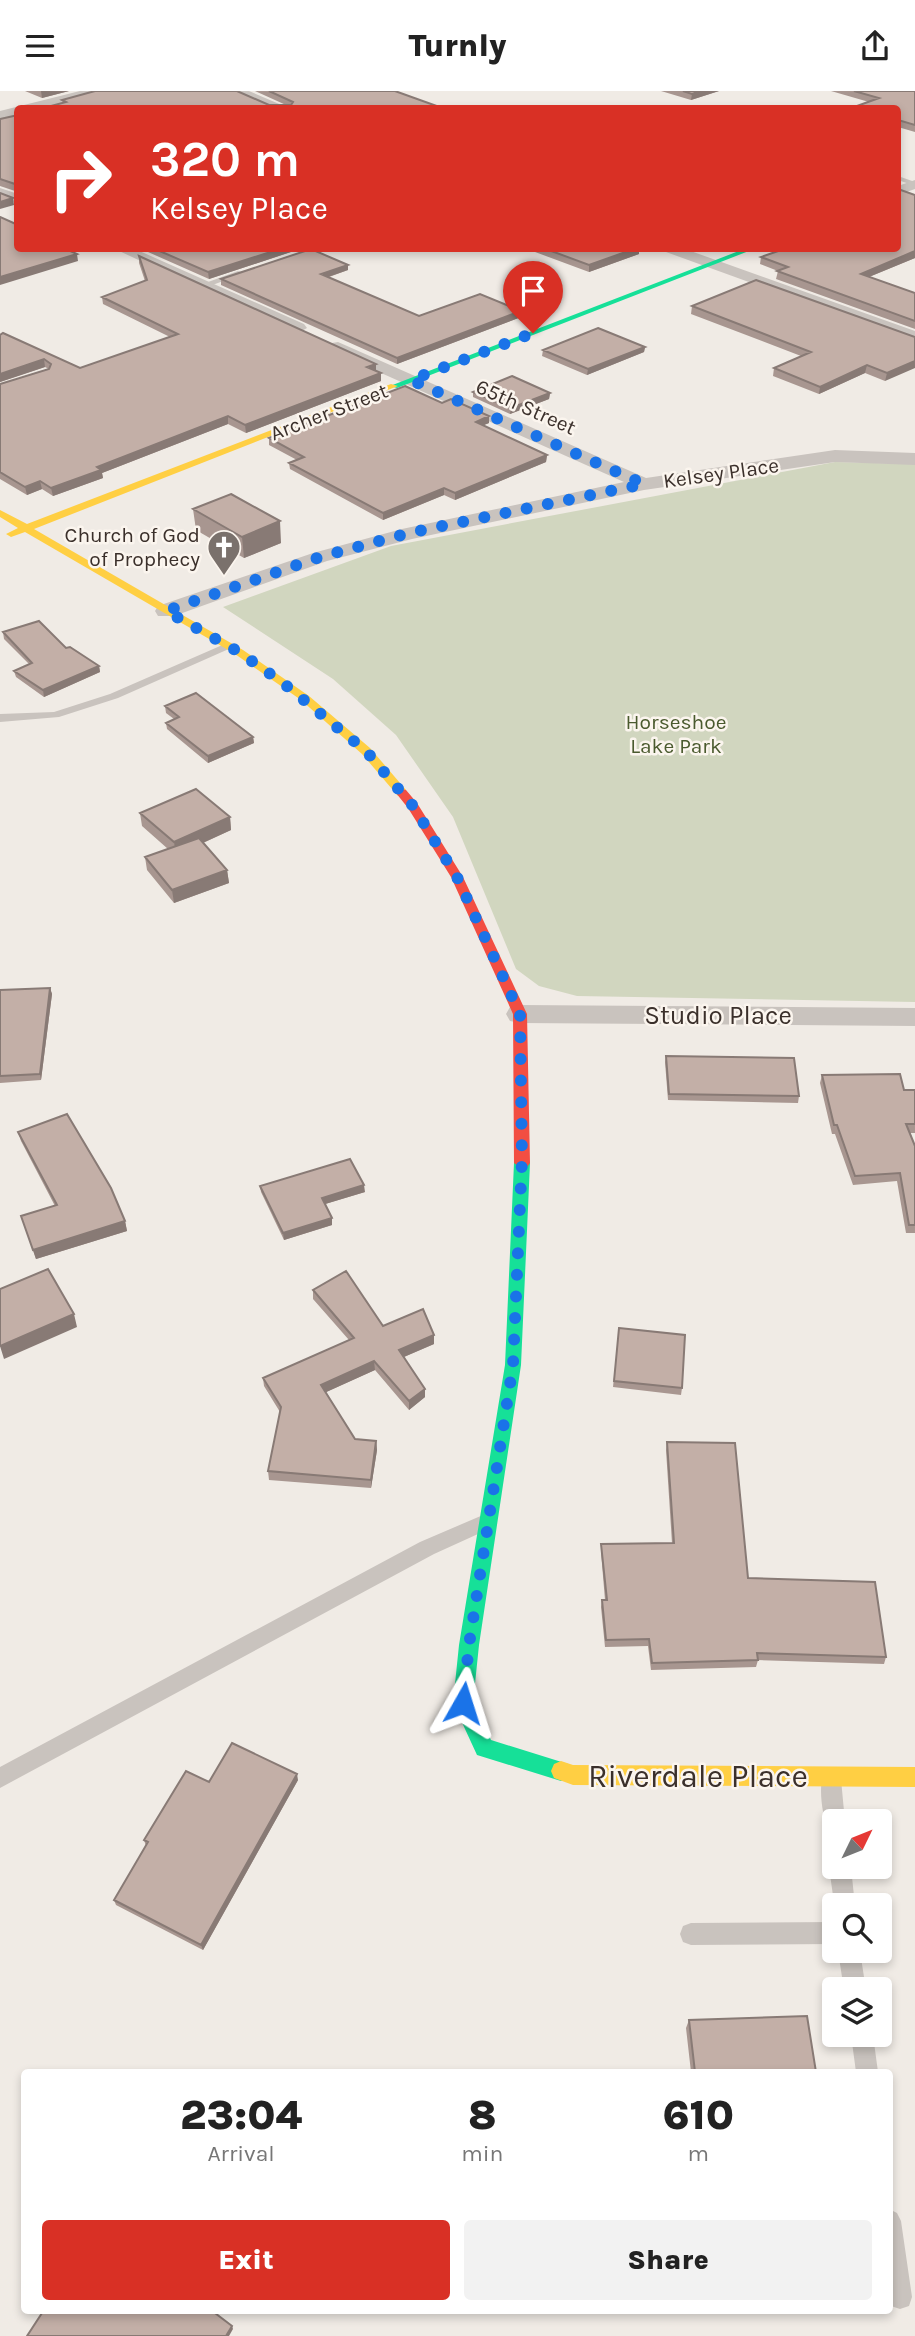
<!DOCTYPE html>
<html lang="en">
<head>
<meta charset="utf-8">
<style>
	:root { --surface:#fff; --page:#f2f2f2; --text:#222; --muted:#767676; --accent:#d93025 }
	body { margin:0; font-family:Karla,sans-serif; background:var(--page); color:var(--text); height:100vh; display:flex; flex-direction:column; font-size:26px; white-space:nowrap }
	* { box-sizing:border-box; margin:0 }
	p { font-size:23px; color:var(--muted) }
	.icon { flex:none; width:38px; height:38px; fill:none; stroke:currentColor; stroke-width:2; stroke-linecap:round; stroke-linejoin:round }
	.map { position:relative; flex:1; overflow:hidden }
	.drawer { position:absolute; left:21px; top:1978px; width:872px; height:245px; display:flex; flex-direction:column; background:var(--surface); border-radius:7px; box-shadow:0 4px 10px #0003 }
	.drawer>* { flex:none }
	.guide { position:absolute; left:14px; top:14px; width:887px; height:147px; border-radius:7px; box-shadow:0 4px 10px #0003; background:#d93025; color:#fff; overflow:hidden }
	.needle { width:46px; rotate:47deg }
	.tools { position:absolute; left:822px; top:1718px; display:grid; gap:14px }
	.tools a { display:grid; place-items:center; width:70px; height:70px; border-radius:7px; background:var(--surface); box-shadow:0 4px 10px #0003; font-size:35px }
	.pin { position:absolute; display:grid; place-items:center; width:60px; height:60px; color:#fff; margin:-72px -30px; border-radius:50% 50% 50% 0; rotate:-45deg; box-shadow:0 0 7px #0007 }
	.pin .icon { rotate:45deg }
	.me { position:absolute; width:77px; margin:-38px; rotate:6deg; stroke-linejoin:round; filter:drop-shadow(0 0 5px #0008) }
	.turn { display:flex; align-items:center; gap:24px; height:147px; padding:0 21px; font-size:32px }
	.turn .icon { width:91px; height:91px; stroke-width:2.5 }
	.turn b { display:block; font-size:49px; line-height:60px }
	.eta { display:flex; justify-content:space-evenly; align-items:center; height:119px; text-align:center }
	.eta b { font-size:42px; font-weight:800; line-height:49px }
	.action { display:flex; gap:14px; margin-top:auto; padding:14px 21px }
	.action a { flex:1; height:80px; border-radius:7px; background:var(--accent); color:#fff; font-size:28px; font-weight:800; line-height:80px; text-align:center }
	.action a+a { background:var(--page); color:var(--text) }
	header { display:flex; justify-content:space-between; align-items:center; height:91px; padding:0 21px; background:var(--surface); font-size:32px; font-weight:800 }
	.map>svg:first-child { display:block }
	.green { fill:#d1d6bf }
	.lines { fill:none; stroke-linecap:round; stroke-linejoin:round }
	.lane { fill:#c9c3be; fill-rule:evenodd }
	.street { fill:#c9c3be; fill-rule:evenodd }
	.fast { fill:#16e098; fill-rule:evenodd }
	.slow { fill:#ffcf43; fill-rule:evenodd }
	.jam { fill:#f24e42; fill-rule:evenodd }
	.wall { fill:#a89690 }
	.shaded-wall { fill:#887a75 }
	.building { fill:#c3afa7; stroke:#887a75; stroke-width:2 }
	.route { stroke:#1a73e8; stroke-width:12; stroke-dasharray:0 21.6 }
	.labels { text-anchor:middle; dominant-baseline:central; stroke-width:5; stroke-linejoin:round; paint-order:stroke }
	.far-street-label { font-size:21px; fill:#3b302b; stroke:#fbf5ee }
	.far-poi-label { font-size:21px; fill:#3b302b; stroke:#fbf5ee; text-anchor:end }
	.far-park-label { font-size:21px; fill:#4a5a2e; stroke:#fbf5ee }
	.street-label { font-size:26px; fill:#3b302b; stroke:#fbf5ee }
	.near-street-label { font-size:32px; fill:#3b302b; stroke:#fbf5ee }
</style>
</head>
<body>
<header><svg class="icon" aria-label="menu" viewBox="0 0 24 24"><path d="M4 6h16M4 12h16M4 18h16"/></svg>Turnly<svg class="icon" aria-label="share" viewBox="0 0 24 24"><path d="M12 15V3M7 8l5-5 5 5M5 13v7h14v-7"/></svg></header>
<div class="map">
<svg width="915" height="2245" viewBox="0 0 915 2245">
	<rect width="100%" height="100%" fill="#f0ebe5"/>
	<!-- green -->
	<path class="green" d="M835,371L915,373V911L577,905L539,895L516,878L453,726L396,644L333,588L223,516L391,455Z"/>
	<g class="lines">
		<!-- lane -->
		<path class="lane" d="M898,85L915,91V95L898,89Z
			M238,180L245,182L207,196L200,194Z
			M227,552L231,553V557L118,607L59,626L0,631V623L54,621L110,603Z
			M483,1424L489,1426L492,1432L489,1438L434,1463L0,1697V1676L420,1451Z
			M831,1678L838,1681L841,1688L845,1731H835V1741L828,1738C822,1724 818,1695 824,1681Z
			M835,1768V1776H851L855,1815H835V1819L829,1776Z
			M835,1831V1853L691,1854L683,1851L680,1843L683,1835L691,1832Z
			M838,1860H860L866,1899H844Z
			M851,1944H873L878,1981H856Z
			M889,2118L897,2122L901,2130L912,2206L909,2215L900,2218L891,2215L889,2209Z"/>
		<!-- street -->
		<path class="street" d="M80,0H102L100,3L44,18H18V24L0,28V20Z
			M230,0H249L291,18H271Z
			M915,89V98L898,104V95Z
			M0,97L18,103V113L0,106Z
			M115,158H135L304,233L307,237L298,242L292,241Z
			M664,158H685L915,240V251L666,161Z
			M338,251L646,387L835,359L915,362V374L835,371L644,399L412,448L327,470L174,525H158L155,520L158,515L313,462L402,438L624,391L332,260L329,256L332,252Z
			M520,914L915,917V935L520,932L510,930L506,923L510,916Z"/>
		<!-- fast -->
		<path class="fast" d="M744,158H754L397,297L390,295Z
			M522,1066L530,1072L521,1274L479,1554L473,1612L491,1649L568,1673L571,1680L568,1687L561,1690L477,1664L453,1612L459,1554L505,1274L514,1072Z"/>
		<!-- slow -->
		<path class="slow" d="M391,293L398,295L34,438L243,559L309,605L370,657L406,699V705H398L362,663L301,609L235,563L25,441L11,446L6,443L18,437L0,426V419L27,433Z
			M561,1670L573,1674L915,1676V1696L573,1694L554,1687L551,1680L554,1673Z"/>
		<!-- jam -->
		<path class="jam" d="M402,698L406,699L417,712L463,786L527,923L530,1072L527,1076L522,1078L514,1072L513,923L451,786L408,717L396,702Z"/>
	</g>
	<!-- wall -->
	<path class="wall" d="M25,0H69L42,7Z
		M255,0H395L445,18L63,12L62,9L286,14Z
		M661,0H719L691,9Z
		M831,0H915V41L898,36V18H854V16L869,11Z
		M18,24V101L0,95V28Z
		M915,104V167L869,186L915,202V238L776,188L778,180L760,173L761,166L898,158Z
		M148,158H300L209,188L148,161Z
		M527,158H639V163L589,181Z
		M139,165L381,282V290L246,342L228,333L102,382L103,387L53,405L42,398L27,404L0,388V293L49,278L45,276L0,291V244L80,277L170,246L103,213L102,206L145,190L139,172Z
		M348,179L329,186L419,225L521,226L397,273L221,194V188Z
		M692,215L915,246L885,290L865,282L819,303L773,285L774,277L801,265L691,223Z
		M645,256L644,261L587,284L542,265L543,259Z
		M473,301L550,302L549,308L510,323L473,306Z
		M442,312L489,332L483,334L547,364L546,371L455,409L444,404L383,429L290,378L289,372L297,369L269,354V347Z
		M193,418L281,452L244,467L196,439Z
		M3,541L66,557L99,575L100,581L44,606L16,586L14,580L29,573L4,548Z
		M165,615L253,646L254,652L208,672L167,638L166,632L174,628L166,622Z
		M140,722L230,726L231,739L203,752L227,779L229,792L174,812L147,779L145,766L168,758L142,735Z
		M50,897L52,903L41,989L0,992V899Z
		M666,965L799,1005L798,1012L668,1009L665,971Z
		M822,984L904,999H915V1042H910L915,1055V1142H906L897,1090L853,1094L835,1043H832L820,992Z
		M18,1041L125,1130L127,1140L36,1168L21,1125L55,1115L21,1050Z
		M260,1095L365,1101L325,1113L332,1134L284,1149L261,1101Z
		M313,1199L383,1235L434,1244V1253L404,1266L425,1298V1306L409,1319L375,1279L326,1301L355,1348L376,1350L377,1359L371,1397L269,1389L268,1380L280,1321L264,1295L263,1287L349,1249L313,1208Z
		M619,1237L682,1297L681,1304L613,1296Z
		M667,1351L748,1487L886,1566L884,1573L758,1569L756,1576L651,1579L648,1555L605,1556L601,1516L602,1509H605L601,1461V1453L672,1452L666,1359Z
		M298,1689L203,1859L116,1814L114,1809L146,1755L144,1749L209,1691Z
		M689,1929L816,1981H691L686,1937Z"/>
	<!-- shaded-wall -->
	<path class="shaded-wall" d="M41,0H69L42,7Z
		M700,0H719L691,9L692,3Z
		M13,107L14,114L0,118V111Z
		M280,158H300L209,188L208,181Z
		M630,158H639V163L589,181V174Z
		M915,160V167L859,190L861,183Z
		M77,163L78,170L0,194V186Z
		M348,174V179L322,188L321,183Z
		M521,220V226L397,273V267Z
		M645,256L644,261L587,284L588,278Z
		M44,268L45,276L0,291V283Z
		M915,270V277L885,290L887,282Z
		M376,273V280L367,276Z
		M867,274L865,282L819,303L820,296Z
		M381,282V290L246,342L245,334Z
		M550,302L549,308L510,323L511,317Z
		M228,325V333L102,382L103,387L53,405L51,397L97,376Z
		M489,325V332L475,338L476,331Z
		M547,364L546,371L455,409V402Z
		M40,390L42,398L27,404L25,396Z
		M444,397V404L383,429V422Z
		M280,430L281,452L244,467L242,446Z
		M99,575L100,581L44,606L43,599Z
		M253,646L254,652L208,672V665Z
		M230,726L231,739L176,764L174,751Z
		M227,779L229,792L174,812L172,799Z
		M50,897L52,903L41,989L40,983Z
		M364,1094L365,1101L322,1114V1107Z
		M332,1127V1134L284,1149L283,1142Z
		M125,1130L127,1140L36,1168L33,1159Z
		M74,1223L77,1236L4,1268L0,1255Z
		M434,1244V1253L399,1268V1259Z
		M374,1270L375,1279L322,1303L321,1294Z
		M425,1298V1306L409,1319V1310Z
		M376,1350L377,1359L371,1397V1389Z
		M297,1683L298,1689L203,1859L201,1854Z
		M232,2235L233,2238L229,2245H226Z"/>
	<!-- building -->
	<path class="building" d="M95,0H237L269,14H291L293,11L269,0H395L445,18H40L66,11L62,9Z
		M683,0H700L692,3Z
		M854,0H915V34L898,29V18H859L854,16L879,7Z
		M623,15L631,18H615Z
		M18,24V94L0,88V28Z
		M898,98L915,104V160L861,183L915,202V230L777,180L788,176L761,166L784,158H898Z
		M0,102L13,107L0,111Z
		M0,126L18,134V158H66L77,163L0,186Z
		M155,158H280L208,181Z
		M311,158L348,174L321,183L419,225L480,203L521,220L397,267L221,188Z
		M546,158H634L589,174Z
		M139,165L376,273L367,276L381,282L245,334L228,325L97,376L101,379L51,397L40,390L25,396L0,381V293L49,278L51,273L44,268L0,283V244L3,242L80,277L178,243L102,206L147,189Z
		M756,189L915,246V270L887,282L867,274L820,296L774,277L811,261L692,215Z
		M598,237L645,256L588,278L543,259Z
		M512,285L550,302L511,317L473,301Z
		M405,295L442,312L451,308L489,325L476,331L547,364L455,402L444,397L383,422L289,372L304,366L269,347Z
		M231,403L280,430L242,446L193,418Z
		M39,530L66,557L70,556L99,575L43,599L14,580L32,572L3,541Z
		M196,602L253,646L208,665L166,632L179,626L165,615Z
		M196,698L230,726L174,751L140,722Z
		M199,747L227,779L172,799L145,766Z
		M50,897L40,983L0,985V899Z
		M666,965L794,967L799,1005L669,1003Z
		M900,983L904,999H915V1033H906L915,1055V1134H909L900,1082L855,1085L837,1034H834L822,984Z
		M67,1023L111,1097L125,1130L33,1159L21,1125L57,1114L18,1041Z
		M350,1068L364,1094L322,1107L332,1127L283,1142L260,1095Z
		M48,1178L74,1223L0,1255V1198Z
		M346,1180L383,1235L423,1218L434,1244L399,1259L425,1298L409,1310L374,1270L321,1294L355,1348L376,1350L371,1389L268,1380L281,1316L263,1287L354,1247L313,1199Z
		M619,1237L685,1244L682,1297L614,1290Z
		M667,1351L735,1352L748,1487L875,1491L886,1566L757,1562L758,1569L652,1572L649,1548L606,1549L602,1509H607L601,1453L674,1452Z
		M232,1652L297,1683L201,1854L114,1809L148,1751L144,1749L186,1680L209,1691Z
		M807,1925L816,1981H695L689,1929Z
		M44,2219H211L232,2235L226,2245H27Z"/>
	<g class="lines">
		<!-- route -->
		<path class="route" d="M463,1612L469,1554L513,1274L522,1068L520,923L457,786L413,715L366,660L283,592L239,561L166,520L320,466L409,442L644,393L411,289L533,242"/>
	</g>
	<!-- icons -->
	<defs>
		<symbol id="church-pin" viewBox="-11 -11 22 30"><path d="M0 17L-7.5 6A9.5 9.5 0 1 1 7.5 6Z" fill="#7a716c" stroke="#fbf5ee"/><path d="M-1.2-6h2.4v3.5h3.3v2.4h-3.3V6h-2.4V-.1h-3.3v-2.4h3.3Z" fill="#fff"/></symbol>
	</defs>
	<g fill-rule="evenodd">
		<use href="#church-pin" x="205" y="437" width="38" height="52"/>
	</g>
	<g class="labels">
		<!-- far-street labels -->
		<g class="far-street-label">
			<text transform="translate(526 316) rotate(24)">65th Street</text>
			<text transform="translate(329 321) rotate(-21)">Archer Street</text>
			<text transform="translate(721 382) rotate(-8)">Kelsey Place</text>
		</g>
		<!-- far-poi labels -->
		<g class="far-poi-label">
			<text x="200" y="444">Church of God<tspan x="200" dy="24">of Prophecy</tspan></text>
		</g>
		<!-- far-park labels -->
		<g class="far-park-label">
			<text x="676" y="631">Horseshoe<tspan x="676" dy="24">Lake Park</tspan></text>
		</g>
		<!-- street labels -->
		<g class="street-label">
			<text x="718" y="924">Studio Place</text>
		</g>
		<!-- near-street labels -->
		<g class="near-street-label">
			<text x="698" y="1685">Riverdale Place</text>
		</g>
	</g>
</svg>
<div class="tools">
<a><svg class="needle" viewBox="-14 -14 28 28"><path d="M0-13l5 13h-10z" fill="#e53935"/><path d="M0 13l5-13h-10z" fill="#767676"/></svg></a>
<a><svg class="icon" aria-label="search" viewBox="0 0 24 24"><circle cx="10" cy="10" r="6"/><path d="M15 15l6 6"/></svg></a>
<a><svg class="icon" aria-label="layers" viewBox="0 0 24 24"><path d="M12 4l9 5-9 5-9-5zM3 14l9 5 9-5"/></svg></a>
</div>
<div class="pin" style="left:533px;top:242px;background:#d93025"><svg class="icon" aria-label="arrive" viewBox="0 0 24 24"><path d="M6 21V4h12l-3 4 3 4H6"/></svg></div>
<svg class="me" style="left:463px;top:1612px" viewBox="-20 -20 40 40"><path d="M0-17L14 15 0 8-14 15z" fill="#1a73e8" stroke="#fff" stroke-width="4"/></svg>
<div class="guide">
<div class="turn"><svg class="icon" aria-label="right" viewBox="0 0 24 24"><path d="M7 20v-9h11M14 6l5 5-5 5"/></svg><div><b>320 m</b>Kelsey Place</div></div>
</div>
<section class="drawer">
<div class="eta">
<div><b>23:04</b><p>Arrival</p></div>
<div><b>8</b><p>min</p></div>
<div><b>610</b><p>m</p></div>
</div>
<div class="action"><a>Exit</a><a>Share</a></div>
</section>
</div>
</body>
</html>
